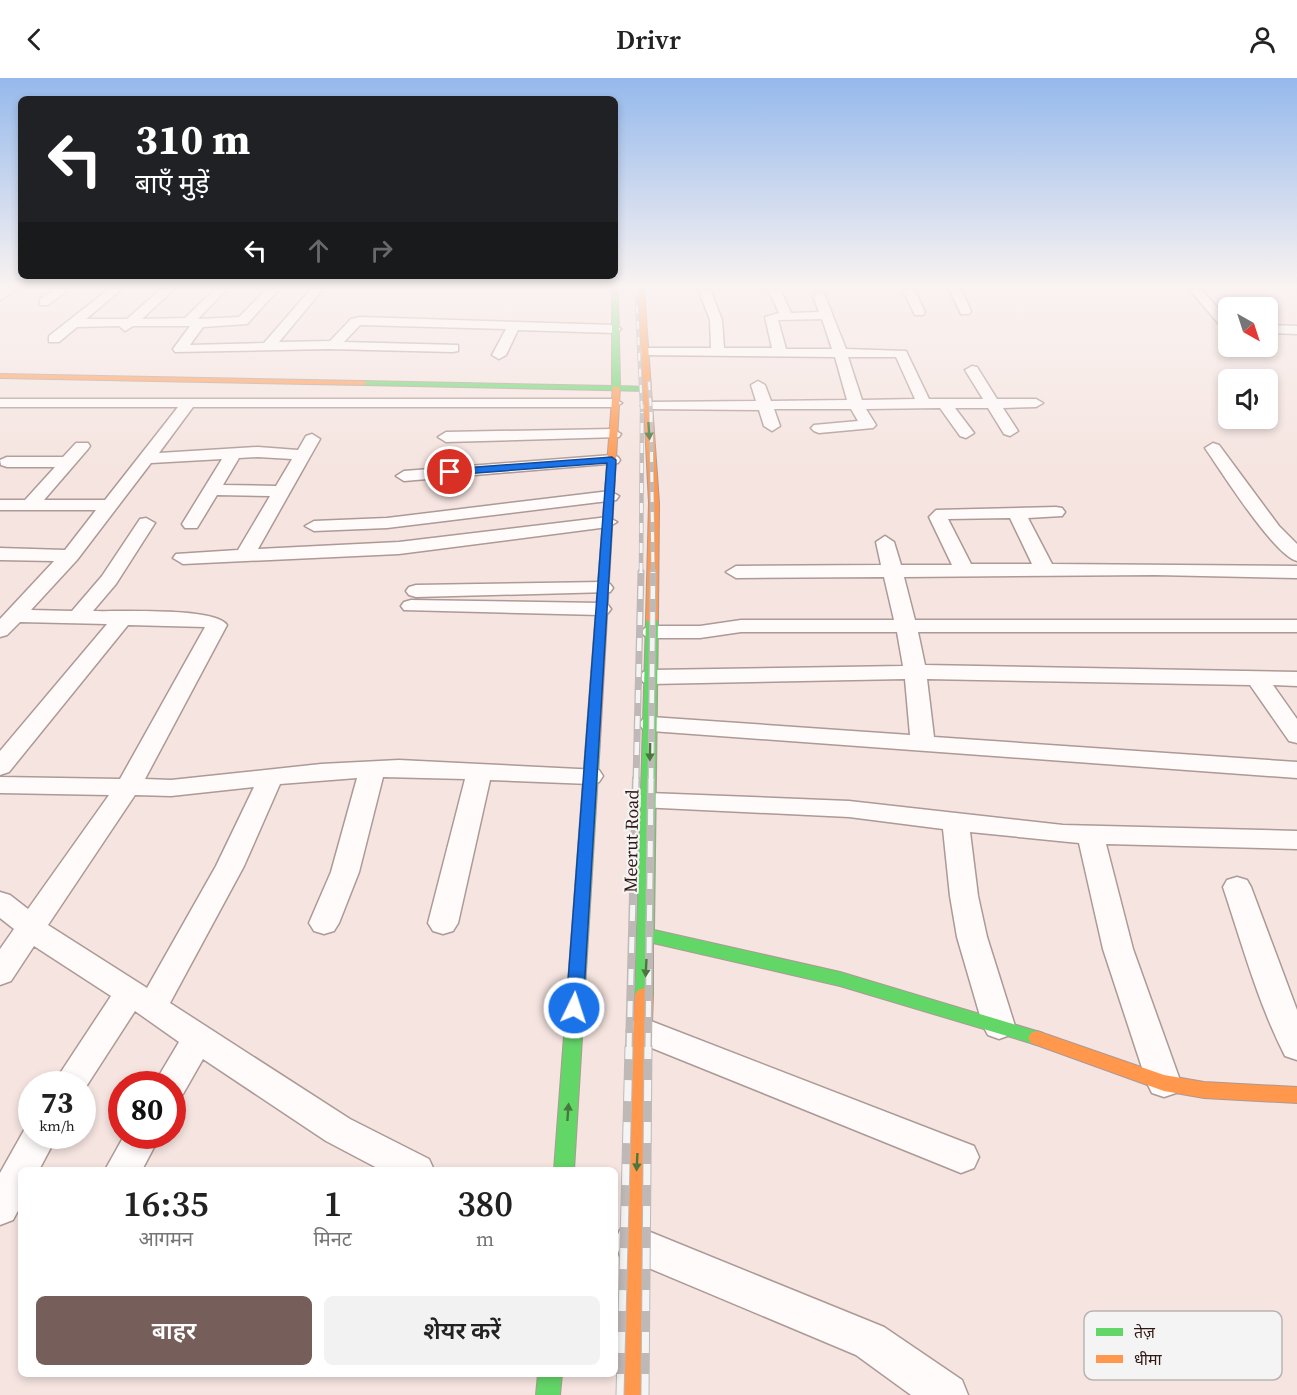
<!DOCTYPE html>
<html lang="hi">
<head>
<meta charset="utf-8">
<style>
	:root { --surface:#fff; --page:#f2f2f2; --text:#222; --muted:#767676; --accent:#765f5b }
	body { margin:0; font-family:"Source Serif 4","Noto Sans Devanagari",serif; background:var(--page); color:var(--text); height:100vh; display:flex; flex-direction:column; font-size:22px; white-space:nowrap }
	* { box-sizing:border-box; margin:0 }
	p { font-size:20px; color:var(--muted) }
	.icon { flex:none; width:33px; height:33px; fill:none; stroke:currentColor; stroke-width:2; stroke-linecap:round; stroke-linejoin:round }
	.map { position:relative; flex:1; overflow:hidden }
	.drawer { position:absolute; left:18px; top:1089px; width:600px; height:210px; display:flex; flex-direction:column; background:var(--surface); border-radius:9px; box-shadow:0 3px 9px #0003 }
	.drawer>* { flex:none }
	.top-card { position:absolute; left:18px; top:18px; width:600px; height:183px; border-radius:9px; box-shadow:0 3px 9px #0003; background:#202124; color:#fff; overflow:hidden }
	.needle { width:39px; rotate:141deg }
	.controls { position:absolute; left:1218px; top:219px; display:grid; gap:12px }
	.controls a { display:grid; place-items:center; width:60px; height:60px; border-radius:9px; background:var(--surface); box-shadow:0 3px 9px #0003; font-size:30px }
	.speed { position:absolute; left:18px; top:993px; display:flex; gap:12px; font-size:30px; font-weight:700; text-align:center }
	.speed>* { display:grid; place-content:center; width:78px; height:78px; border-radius:50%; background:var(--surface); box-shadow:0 3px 9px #0003; line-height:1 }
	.speed small { font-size:15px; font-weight:400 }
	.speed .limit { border:9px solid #d22; background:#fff; color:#111 }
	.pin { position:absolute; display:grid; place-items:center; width:51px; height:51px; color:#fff; margin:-26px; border:3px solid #fff; border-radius:50%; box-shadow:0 2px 6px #0007 }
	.me { position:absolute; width:66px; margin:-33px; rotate:4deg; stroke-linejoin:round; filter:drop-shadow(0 0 4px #0008) }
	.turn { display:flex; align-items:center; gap:21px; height:126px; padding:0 18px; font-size:27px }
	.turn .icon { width:78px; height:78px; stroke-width:2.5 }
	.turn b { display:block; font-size:42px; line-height:51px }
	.lanes { display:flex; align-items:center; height:57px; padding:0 18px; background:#0003; justify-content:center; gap:30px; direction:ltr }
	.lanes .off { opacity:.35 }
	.eta { display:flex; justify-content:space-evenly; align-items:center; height:102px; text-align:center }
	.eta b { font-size:36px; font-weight:600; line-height:42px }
	.primary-button { display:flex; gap:12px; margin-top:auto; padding:12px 18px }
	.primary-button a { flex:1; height:69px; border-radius:9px; background:var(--accent); color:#fff; font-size:24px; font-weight:600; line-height:69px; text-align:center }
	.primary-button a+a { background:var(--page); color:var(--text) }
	header { display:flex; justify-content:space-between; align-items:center; height:78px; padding:0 18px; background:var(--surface); font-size:27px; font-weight:600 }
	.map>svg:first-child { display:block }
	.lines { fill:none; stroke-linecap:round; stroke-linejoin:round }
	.street-casing { stroke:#ad9995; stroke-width:3 }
	.fast-casing { stroke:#ad9995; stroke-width:2 }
	.slow-casing { stroke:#ad9995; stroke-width:2 }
	.street { fill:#fefbfa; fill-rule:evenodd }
	.fast { fill:#63d668; fill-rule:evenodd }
	.slow { fill:#ff974d; fill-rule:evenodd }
	.rail-far4-casing { stroke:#beb9b7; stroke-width:4 }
	.rail-far3-casing { stroke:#beb9b7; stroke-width:4.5 }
	.rail-far2-casing { stroke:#beb9b7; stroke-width:7 }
	.rail-far1-casing { stroke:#beb9b7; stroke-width:8 }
	.rail-casing { stroke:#beb9b7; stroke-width:9 }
	.rail-far4 { stroke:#f4f4f4; stroke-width:2; stroke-dasharray:8; stroke-linecap:butt }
	.rail-far3 { stroke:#f4f4f4; stroke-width:3; stroke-dasharray:10; stroke-linecap:butt }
	.rail-far2 { stroke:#f4f4f4; stroke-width:4.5; stroke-dasharray:13; stroke-linecap:butt }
	.rail-far1 { stroke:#f4f4f4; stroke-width:5; stroke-dasharray:16; stroke-linecap:butt }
	.rail { stroke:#f4f4f4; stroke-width:7; stroke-dasharray:21; stroke-linecap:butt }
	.oneway { fill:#4a773e }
	.route { fill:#1a73e8; stroke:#114b97; stroke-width:1.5 }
	.labels { text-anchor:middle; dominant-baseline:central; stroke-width:4.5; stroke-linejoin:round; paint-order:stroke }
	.street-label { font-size:18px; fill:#321813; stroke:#f4f4f4 }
	.key { fill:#f4f4f4; stroke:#bab2b0; stroke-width:1.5 }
	.key-label { font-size:16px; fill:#321813 }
</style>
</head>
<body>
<header><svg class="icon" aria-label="back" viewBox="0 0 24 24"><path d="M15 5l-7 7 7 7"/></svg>Drivr<svg class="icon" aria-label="person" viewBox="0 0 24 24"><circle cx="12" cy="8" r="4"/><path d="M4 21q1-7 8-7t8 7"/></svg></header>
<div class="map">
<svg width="1297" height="1317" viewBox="0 0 1297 1317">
	<rect width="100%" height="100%" fill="#f5e4e0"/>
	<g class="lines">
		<defs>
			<path id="street" d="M3,211H17L0,222V213Z
				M56,211H69L48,227H40V221Z
				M109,211H122L86,241H127L161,211H174L142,241L185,240L215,211H227L198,241L239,239L267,211H279L247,246L203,249L190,267L264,265L311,211H323L279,264L330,263L351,241L360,239L615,247L621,251L615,255L518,252L506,277L499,281L492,277L506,251L360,247L344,264L458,267V273L453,274L329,271L175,274L173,271L190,248H133L125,253L119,248L77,249L59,264H49V258Z
				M698,211H710L722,242L724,270H772L765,239L779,235L768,211H780L791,235L819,234L813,218L819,214L825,218L846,271L906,273L929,321H983L965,292L972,288L977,289L997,321H1036L1043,325L1036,329L1003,330L1018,353L1010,358L1004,356L988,330H955L974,355L966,360L960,358L940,330L866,331L876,347L873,350L819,355L814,353L811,350L814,347L858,343L851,331H774L780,348L772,353L764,348L759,332L643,331L641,328L648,324L756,323L751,307L758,303L765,307L771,323L847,322L835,279L639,277V271L644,270H711L710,242ZM822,241L832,271H786L778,242ZM848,279H896L915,321L862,322Z
				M902,211H914L925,234L923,237H915Z
				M949,211H961L971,233L969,236H961Z
				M1189,211H1201L1228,242V253L1224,252Z
				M1268,247L1297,248V256L1268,255Z
				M0,321H615L622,325L615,329H193L159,375L258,369L298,372L306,358L312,356L320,361L258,471L399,464L608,439L617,444L608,449L399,476L183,486L173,480L176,476L238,472L270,418L217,417L197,450H185L182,446L222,381L151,385L77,482L31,532L72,533L102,498L140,441L146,440L155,445L116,506L93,533C118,534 215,529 227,547L145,701L171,702L321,686L399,682L599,692L603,698L599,704L590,706L490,702L458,845L453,853L443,856L433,853L428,845L465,701L383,699L359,794L339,845L334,853L324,856L314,853L309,845L331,794L357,700L280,706L244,788L170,925L350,1041L429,1081L434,1092H381L326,1063L203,981L183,1016L172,1020V1006H154L179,964L135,933L82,1015V1006H53L111,918L34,868L11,903L0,907V871L14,851L0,840V814L10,817L28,831L109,717L0,715V699L120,701L205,549L128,547L9,694L0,697V673L107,546L20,544L7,557L0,559V541L54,483L0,482V470L65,472L96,432H0V422H25L55,389H7L1,387L0,382L7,379H63L76,365H88L90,368L88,371L44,422H105L178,329H0ZM258,379L292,381L276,408L223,407L239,380ZM254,709L216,788L147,910L48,847L135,717L171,718Z
				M613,351L621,356L619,359L446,364L438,359L446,354Z
				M1213,365L1219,367L1279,448L1297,466V483C1274,477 1223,396 1207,373L1205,370Z
				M612,377L618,379L620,382L618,385L404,403L396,398L404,393Z
				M610,413L619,418L616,422L387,450L314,453L305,448L314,443L387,440Z
				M1056,429L1062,430L1065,434L1062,438L1028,440L1052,486L1297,488V500L1155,497L904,499L915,542H1297V554H918L925,587L1297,594V608L1273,607L1297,641V665L1289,663L1250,607L927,601L934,659L1297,684V700L651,653L643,651L639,646L643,641L651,639L910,657L905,601L651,606L643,604L640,599L643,594L651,592L903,588L897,554H741L700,560H652L645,558L641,554L645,550L652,548H700L741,542H894L884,499L736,500L726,494L736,488L881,487L876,464L885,458L894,464L901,487H952L929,439L936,432ZM1010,440L1032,486H971L948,441Z
				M603,504L610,506L613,510L610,514L416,519L409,517L406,513L409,509L416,507Z
				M411,522L601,525L608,527L611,531L608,535L601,537L404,532L401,528L404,524Z
				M649,715L849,723L1063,747L1297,753V771L1106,766L1133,871L1181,1005L1176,1015L1164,1019L1152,1015L1147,1005L1103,871L1079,765L970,754L978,818L987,859L1015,948L1010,957L999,961L988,957L983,948L957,859L950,818L943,751L849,739L640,729L636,723L640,717Z
				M1237,799L1247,802L1251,809L1297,932V982L1285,978C1258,925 1242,866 1223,809L1227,802Z
				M643,940L974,1068L979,1079L974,1090L961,1095L632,962L627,953L632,944Z
				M32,1045V1058H57L39,1092H21V1127L13,1142L0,1147V1095L27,1047Z
				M124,1058H160L142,1092H105Z
				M633,1147L884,1249L962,1302L968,1317H911L856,1277L620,1178L615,1163L620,1152Z"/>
			<path id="fast" d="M612,211H618L620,308L645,309H648V313L363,307L359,305L363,303L612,308Z
				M652,538L658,542L654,852L840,894L1043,955L1046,960L1043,965L1037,967L840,908L653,865V917L650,922L644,924L638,922L635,917L646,542Z
				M593,659L600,663L574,1092H554L586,663Z
				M538,1296H562L560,1317H536Z"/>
			<path id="slow" d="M638,211H644L659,425L658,542L652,546L646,542L649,425Z
				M0,296L363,303L367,305L363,307L0,300Z
				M613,308L620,310L600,663L593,667L586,663Z
				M644,910L650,912L653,917L644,1165L643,1317H619L622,1165L635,917L638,912Z
				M1037,953L1164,997L1204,1004L1297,1009V1025L1204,1020L1164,1013L1031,965L1028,960L1031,955Z"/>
		</defs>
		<!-- street casing -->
		<use href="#street" class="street-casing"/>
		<!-- fast casing -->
		<use href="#fast" class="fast-casing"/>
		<!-- slow casing -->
		<use href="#slow" class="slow-casing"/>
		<!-- street -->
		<use href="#street" class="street"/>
		<!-- fast -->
		<use href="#fast" class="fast"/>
		<!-- slow -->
		<use href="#slow" class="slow"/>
		<defs>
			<path id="rail-far4" d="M636,211L642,335
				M649,304L651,335"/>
			<path id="rail-far3" d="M651,334L653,495
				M641,495L642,334"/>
			<path id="rail-far2" d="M636,703L641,494
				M651,703L653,494"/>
			<path id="rail-far1" d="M629,971L636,701
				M648,971L651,701"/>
			<path id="rail" d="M620,1317L629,969
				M645,1317L648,969"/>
		</defs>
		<!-- rail-far4 casing -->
		<use href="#rail-far4" class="rail-far4-casing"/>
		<!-- rail-far3 casing -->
		<use href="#rail-far3" class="rail-far3-casing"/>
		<!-- rail-far2 casing -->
		<use href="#rail-far2" class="rail-far2-casing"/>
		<!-- rail-far1 casing -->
		<use href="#rail-far1" class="rail-far1-casing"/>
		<!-- rail casing -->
		<use href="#rail" class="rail-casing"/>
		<!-- rail-far4 -->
		<use href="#rail-far4" class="rail-far4"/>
		<!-- rail-far3 -->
		<use href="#rail-far3" class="rail-far3"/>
		<!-- rail-far2 -->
		<use href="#rail-far2" class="rail-far2"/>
		<!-- rail-far1 -->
		<use href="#rail-far1" class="rail-far1"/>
		<!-- rail -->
		<use href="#rail" class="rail"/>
	</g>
	<!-- one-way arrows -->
	<defs><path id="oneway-solid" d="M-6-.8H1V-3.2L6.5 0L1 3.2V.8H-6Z" transform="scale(1.5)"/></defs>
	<g class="oneway">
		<use href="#oneway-solid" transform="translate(649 353) rotate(86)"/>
		<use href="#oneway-solid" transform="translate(650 674) rotate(91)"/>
		<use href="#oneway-solid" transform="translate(646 890) rotate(93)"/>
		<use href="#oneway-solid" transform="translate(568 1034) rotate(-86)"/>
		<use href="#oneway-solid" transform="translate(637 1084) rotate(93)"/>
	</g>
	<!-- sky -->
	<linearGradient id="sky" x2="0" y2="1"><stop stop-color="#95b9ec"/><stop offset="0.53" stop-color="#faf3f1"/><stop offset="1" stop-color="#faf3f1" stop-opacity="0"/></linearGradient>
	<rect width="1297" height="395" fill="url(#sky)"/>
	<!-- route -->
	<path class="route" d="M612,379L616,382L583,930L581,935H568L566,930L607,385L450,397L446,394L450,391Z"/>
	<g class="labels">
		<!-- street labels -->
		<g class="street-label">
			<text transform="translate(631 763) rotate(-89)">Meerut Road</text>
		</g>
	</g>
	<!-- legend -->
	<rect x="1084" y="1233" width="198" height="69" rx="9" class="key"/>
	<rect x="1096" y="1250" width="27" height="8" fill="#63d668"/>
	<rect x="1096" y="1277" width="27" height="8" fill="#ff974d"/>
	<g class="key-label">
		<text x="1134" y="1260">तेज़</text>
		<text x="1134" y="1287">धीमा</text>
	</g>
</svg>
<div class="controls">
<a><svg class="needle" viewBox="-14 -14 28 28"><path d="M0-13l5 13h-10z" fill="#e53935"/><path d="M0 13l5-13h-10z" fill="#767676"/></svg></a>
<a><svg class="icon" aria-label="sound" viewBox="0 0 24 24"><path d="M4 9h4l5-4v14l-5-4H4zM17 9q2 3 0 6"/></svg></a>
</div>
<div class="speed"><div>73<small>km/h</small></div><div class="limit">80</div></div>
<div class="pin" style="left:450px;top:394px;background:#d93025"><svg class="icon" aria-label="arrive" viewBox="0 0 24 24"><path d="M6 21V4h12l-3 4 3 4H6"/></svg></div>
<svg class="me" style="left:574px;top:930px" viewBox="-20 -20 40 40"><circle r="17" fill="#1a73e8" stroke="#fff" stroke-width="3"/><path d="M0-11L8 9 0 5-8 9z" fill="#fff"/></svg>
<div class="top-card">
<div class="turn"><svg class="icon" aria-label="left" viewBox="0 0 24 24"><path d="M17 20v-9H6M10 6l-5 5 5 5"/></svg><div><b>310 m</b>बाएँ मुड़ें</div></div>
<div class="lanes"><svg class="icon" aria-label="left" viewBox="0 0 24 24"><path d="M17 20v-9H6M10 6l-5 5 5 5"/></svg><svg class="icon off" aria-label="ahead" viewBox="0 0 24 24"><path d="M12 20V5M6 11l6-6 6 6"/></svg><svg class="icon off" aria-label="right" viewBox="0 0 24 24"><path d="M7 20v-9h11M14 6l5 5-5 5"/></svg></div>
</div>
<section class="drawer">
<div class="eta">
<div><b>16:35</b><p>आगमन</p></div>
<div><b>1</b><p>मिनट</p></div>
<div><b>380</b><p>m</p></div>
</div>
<div class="primary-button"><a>बाहर</a><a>शेयर करें</a></div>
</section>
</div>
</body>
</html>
